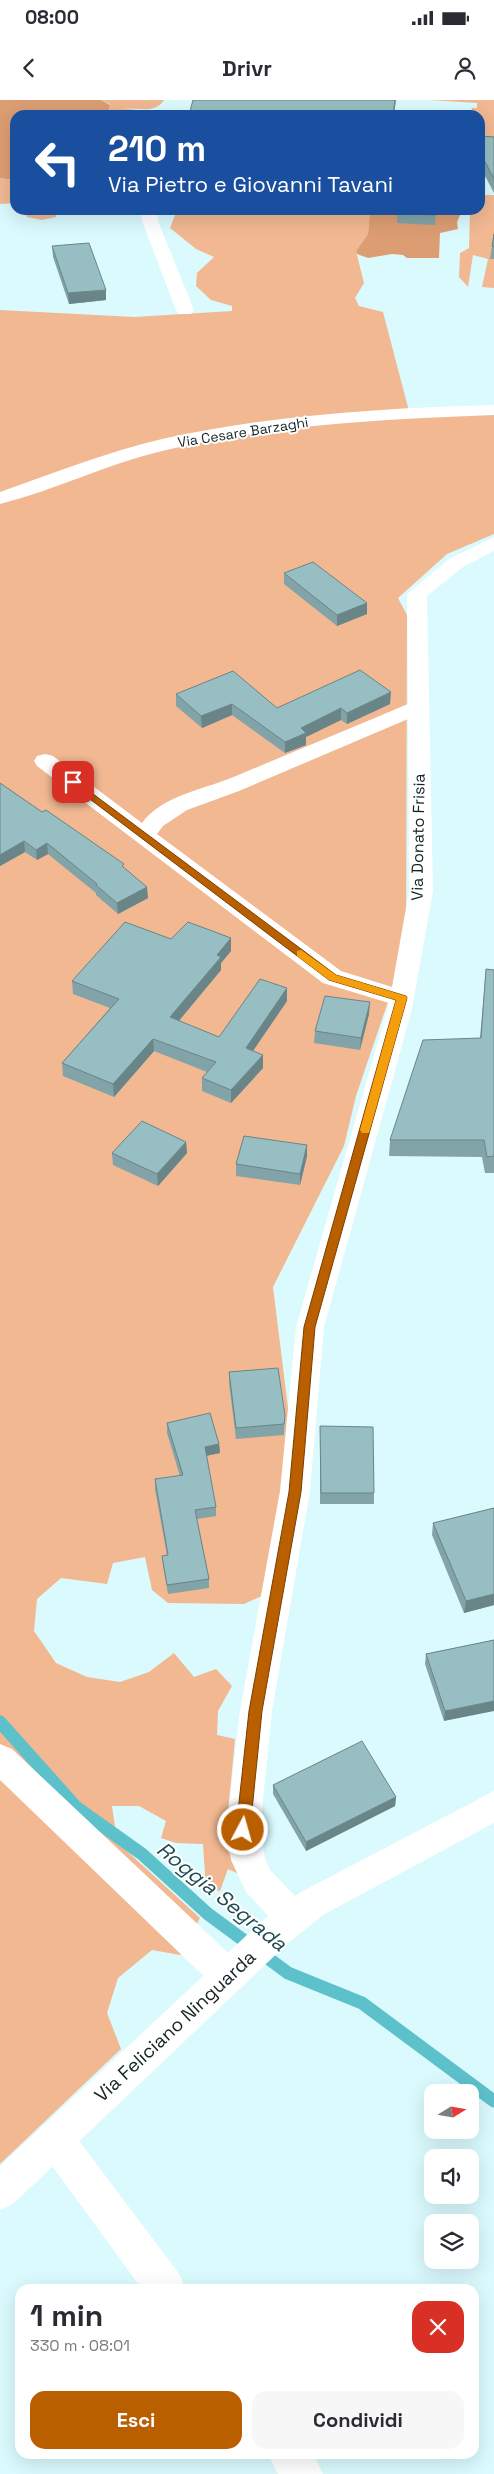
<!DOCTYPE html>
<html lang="it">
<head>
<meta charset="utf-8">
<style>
	:root { --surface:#fff; --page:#f7f7f7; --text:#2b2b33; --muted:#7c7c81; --accent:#b95f00 }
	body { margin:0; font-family:"Space Grotesk",sans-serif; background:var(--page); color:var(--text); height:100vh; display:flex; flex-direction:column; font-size:19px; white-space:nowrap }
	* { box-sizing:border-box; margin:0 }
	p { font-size:16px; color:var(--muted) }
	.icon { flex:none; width:28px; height:28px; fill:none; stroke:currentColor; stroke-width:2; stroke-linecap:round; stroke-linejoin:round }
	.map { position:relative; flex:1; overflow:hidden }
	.panel { position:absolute; left:15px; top:2184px; width:464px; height:175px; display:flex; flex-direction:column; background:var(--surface); border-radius:15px; box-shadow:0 5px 20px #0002 }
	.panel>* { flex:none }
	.hud { position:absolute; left:10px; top:10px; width:475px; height:105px; border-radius:15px; box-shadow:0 5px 20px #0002; background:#1a4fa0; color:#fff; overflow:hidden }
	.needle { width:32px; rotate:79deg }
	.controls { position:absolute; left:424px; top:1984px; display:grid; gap:10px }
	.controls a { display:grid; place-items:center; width:55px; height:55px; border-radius:10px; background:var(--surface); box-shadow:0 5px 20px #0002; font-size:25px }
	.pin { position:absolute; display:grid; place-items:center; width:42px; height:42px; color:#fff; margin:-21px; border-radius:10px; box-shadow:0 2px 8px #0006 }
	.me { position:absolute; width:55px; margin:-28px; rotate:6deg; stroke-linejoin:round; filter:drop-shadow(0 0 4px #0008) }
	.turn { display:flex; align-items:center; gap:18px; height:105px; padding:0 15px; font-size:22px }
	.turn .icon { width:65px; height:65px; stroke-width:2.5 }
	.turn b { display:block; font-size:35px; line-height:42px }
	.round { display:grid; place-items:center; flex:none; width:52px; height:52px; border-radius:15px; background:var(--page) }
	.overview { display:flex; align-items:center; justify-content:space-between; height:85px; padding:0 15px }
	h1 { font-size:30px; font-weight:700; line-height:38px }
	.button { display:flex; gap:10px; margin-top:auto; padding:10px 15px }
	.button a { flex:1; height:58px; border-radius:15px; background:var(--accent); color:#fff; font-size:20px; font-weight:700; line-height:58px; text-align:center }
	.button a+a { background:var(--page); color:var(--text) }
	.status { display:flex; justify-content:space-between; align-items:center; height:35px; padding:0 25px; background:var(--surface); direction:ltr }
	.status svg { height:14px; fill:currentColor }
	header { display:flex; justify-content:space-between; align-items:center; height:65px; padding:0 15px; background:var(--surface); font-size:22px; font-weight:700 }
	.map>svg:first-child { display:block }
	.green { fill:#f1b892 }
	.forest { fill:#dc9d73 }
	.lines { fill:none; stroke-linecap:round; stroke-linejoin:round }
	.stream { stroke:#5dc1cb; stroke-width:13 }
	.minor { fill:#fff; fill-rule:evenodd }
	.tertiary { fill:#fff; fill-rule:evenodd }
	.wall { fill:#82a3a7 }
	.shaded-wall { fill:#6a8588 }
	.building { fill:#97bec2; stroke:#6a8588 }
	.route { fill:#b95f00; stroke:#783e00 }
	.slow { fill:#f59e0b }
	.labels { text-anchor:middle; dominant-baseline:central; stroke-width:4; stroke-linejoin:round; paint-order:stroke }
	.far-street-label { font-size:14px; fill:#152425; stroke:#fff }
	.street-label { font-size:16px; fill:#152425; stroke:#fff }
	.near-street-label { font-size:19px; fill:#152425; stroke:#fff }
	.near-water-label { font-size:21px; font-style:italic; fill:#1f4c51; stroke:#fff }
</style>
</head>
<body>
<div class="status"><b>08:00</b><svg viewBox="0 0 49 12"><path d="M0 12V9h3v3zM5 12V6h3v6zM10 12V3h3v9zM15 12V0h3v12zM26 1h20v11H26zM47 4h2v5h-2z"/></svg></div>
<header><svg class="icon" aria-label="back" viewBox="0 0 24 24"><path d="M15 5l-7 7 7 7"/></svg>Drivr<svg class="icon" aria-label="person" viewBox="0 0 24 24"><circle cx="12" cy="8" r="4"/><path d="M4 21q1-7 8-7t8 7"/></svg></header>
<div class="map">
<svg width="494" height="2374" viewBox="0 0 494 2374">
	<rect width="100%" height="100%" fill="#dafafd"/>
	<!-- green -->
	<path class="green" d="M101,0H164C155,14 138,8 123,8L144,11L149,15H93L92,12L109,10L110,4Z
		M430,0H494V77H486L480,85V15H470L472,8H477V3Z
		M0,78L15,80V103L0,104Z
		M480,95H494V188L482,187L488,159L473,155L468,187L459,177L460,153L469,148L470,110H480Z
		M25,110H56V117L42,120L27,117Z
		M177,110H370L368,134L356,151L364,183L355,198L359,206L383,212L410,315L494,313V434L447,454L398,498L407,515L406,849L356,996L344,1046L273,1187L292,1340L264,1495L244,1504L168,1503L152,1490L145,1457L113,1463L107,1484L61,1478L37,1499L34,1531L56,1563L87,1577L120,1582L149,1572L174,1553L194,1577L216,1569L232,1586L218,1611L217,1635L235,1639L225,1744L239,1774L228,1769L220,1791L206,1789L203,1744L176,1743L161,1738L166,1721L139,1706H112L117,1742L200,1818L180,1855L152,1850L118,1878L107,1913L121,1949L0,2064V210L134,217L232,211V206L211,200L196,186L197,173L214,157L196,149L170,128Z"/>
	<!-- forest -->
	<path class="forest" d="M0,0H101L110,5L109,10L92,12L93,15H15V80L0,78Z
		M370,110H457L461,113L457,122L458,129L440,133L439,158H407L403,155L392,154L368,158L357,154L356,151L368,134Z"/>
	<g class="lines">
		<!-- stream -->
		<path class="stream" d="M0,1622L76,1707L142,1754L208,1814L288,1873L362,1903L494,2001"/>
		<!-- minor -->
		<path class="minor" d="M142,110H158V121L194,210L191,214H179L176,210L142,121Z
			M494,305V315C383,319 271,325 162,351C107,364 55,390 0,404V392C54,373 107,352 162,339C271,315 383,308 494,305Z
			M494,437V451L463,467L427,496L433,791L412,909L324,1227L310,1391L272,1611L260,1730L265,1759L270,1770L305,1806L310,1818L305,1830L293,1834L281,1830L246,1792L231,1760L226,1730L240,1611L280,1391L296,1227L389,903L323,883L37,666L34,661L37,656L45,654L53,656L142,723C162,695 206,689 236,676C293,652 351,628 408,604L407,494L449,459ZM408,619L409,791L392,887L341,871L157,734L163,726L187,710L239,691Z
			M0,1644L12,1649L240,1864L245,1876L240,1888L228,1893L216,1888L0,1680Z
			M55,2021L68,2026L180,2175L185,2189H142L42,2052L37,2039L42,2026Z
			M268,2354H313L323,2374H278Z"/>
		<!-- tertiary -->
		<path class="tertiary" d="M494,1691V1723L323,1815L286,1845L13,2104L0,2110V2066L262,1821L299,1793Z"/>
	</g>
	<!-- wall -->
	<path class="wall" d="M480,36L494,37V93L480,66Z
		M398,110H436L435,125L397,123Z
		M494,134V159H490L492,146Z
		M52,146L106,200L69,204L53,157Z
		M284,473L367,503V514L337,526L284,484Z
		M176,594L277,608L390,604L347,624L341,620L306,637V645L285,653L232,615L202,628L176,606Z
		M0,683L124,768L148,798L118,814L96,795V793L48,754L37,760L25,752L0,766Z
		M171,839L231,851L221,863V870L179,921L219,937L287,888V901L253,951L263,955V968L231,1003L202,991V978L207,972L154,951L114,997L63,976L62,963L110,908L73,894L72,881Z
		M486,869L494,870V1073H485L482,1057L389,1056L390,1040L480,938Z
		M369,914L360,950L314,943L315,931Z
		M186,1042L187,1053L158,1086L113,1065L112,1053Z
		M307,1045V1056L300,1085L236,1076V1064Z
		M229,1272L285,1315L284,1335L236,1339L229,1283Z
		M167,1323L219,1344L220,1353L206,1356L216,1407V1416L197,1419L209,1479V1488L168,1494L163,1465L162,1456L167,1455L155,1389V1379L180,1376L167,1333Z
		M320,1326L374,1393V1404H320Z
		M494,1408V1505L464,1513L432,1435L433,1423Z
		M494,1540L444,1621L425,1564L426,1554Z
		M273,1685L396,1697L395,1706L306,1751L273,1694Z"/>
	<!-- shaded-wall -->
	<path class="shaded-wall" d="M395,0H396L394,15H393Z
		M106,190V200L69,204L68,193Z
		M367,503V514L337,526V515Z
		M391,592L390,604L347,624V613Z
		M232,604V615L202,628L201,616Z
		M341,608V620L306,637V645L285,653V642L301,628Z
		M24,741L25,752L0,766V755Z
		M47,743L48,754L37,760L36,750Z
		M147,787L148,798L118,814L117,803Z
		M231,838V851L221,863V870L171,930L170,917L217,855Z
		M287,888V901L246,961V948Z
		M370,902L369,914L360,950L361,938Z
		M153,939L154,951L114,997L113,984Z
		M263,955V968L231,1003V990Z
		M186,1042L187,1053L158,1086L157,1074Z
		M307,1045V1056L300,1085V1074Z
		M219,1344L220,1353L205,1356V1347Z
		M494,1494V1505L464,1513L466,1501Z
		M494,1601V1611L444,1621L445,1611Z
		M396,1697L395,1706L306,1751V1742Z"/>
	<!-- building -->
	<path class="building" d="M193,0H395L393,15H189Z
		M480,36L494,37V79L480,52Z
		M398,110H436L435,115L397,113Z
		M494,134V147L492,146Z
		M89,143L106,190L68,193L52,146Z
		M313,462L367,503L337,515L284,473Z
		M360,570L391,592L347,613L341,608L301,628L306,633L285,642L232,604L201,616L176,594L233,571L277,608Z
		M0,683L42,712L46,710L124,764L122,766L147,787L117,803L96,785L97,784L47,743L36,750L24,741L0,755Z
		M125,822L171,839L188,822L231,838L217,855L221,857L170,917L219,937L260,879L287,888L246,948L263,955L231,990L202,978L216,962L153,939L113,984L62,963L119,899L72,881Z
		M486,869L494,870V1056L487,1057L484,1040H390L423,940L481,938Z
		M325,896L370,902L361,938L315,931Z
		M142,1021L186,1042L157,1074L112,1053Z
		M244,1036L307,1045L300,1074L236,1064Z
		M278,1268L285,1315L284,1324L236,1328L229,1272Z
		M210,1313L219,1344L205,1347L216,1407L195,1410L209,1479L167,1485L162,1456L168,1455L155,1379L183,1375L167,1323Z
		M320,1326L373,1327L374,1393H321Z
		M494,1408V1494L466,1501L433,1423Z
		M494,1540V1601L445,1611L426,1554Z
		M362,1641L396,1697L306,1742L273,1685Z"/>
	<!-- route -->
	<path class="route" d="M73,679L336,875L406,896L407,898L315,1227L301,1392L262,1611L250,1730L248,1734L243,1736L238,1734L236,1730L249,1611L289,1392L304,1227L396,900L329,880L70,684L69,682Z"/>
	<!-- slow -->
	<path class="slow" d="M301,850L336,875L406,896L407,898L369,1033H362L360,1030L396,900L329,880L297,856V851Z"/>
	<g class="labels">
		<!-- far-street labels -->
		<g class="far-street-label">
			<text transform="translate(243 332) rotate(-9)">Via Cesare Barzaghi</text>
		</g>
		<!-- street labels -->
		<g class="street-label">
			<text transform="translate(418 737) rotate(-89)">Via Donato Frisia</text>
		</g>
		<!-- near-street labels -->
		<g class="near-street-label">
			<text transform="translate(175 1926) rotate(-43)">Via Feliciano Ninguarda</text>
		</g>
		<!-- near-water labels -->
		<g class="near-water-label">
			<text transform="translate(222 1796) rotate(39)">Roggia Segrada</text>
		</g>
	</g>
</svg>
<div class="controls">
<a><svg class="needle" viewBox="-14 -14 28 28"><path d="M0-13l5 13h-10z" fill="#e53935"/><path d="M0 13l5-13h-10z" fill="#7c7c81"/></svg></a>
<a><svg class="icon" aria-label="sound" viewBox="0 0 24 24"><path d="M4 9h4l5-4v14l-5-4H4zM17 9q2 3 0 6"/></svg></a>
<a><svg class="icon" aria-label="layers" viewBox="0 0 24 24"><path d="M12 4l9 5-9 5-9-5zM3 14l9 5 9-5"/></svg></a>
</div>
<div class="pin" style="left:73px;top:682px;background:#d93025"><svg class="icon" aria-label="arrive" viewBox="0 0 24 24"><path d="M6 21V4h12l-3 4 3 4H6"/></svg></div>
<svg class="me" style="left:243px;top:1730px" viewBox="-20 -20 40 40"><circle r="17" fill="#b95f00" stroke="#fff" stroke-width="3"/><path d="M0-11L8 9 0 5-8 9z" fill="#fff"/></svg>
<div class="hud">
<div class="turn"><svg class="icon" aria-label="left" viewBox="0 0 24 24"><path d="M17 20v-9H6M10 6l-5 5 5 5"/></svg><div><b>210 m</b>Via Pietro e Giovanni Tavani</div></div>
</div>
<section class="panel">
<div class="overview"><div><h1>1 min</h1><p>330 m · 08:01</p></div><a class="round" style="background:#d93025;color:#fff"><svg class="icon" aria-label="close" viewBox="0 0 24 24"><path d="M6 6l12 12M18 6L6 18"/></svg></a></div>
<div class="button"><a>Esci</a><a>Condividi</a></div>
</section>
</div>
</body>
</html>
